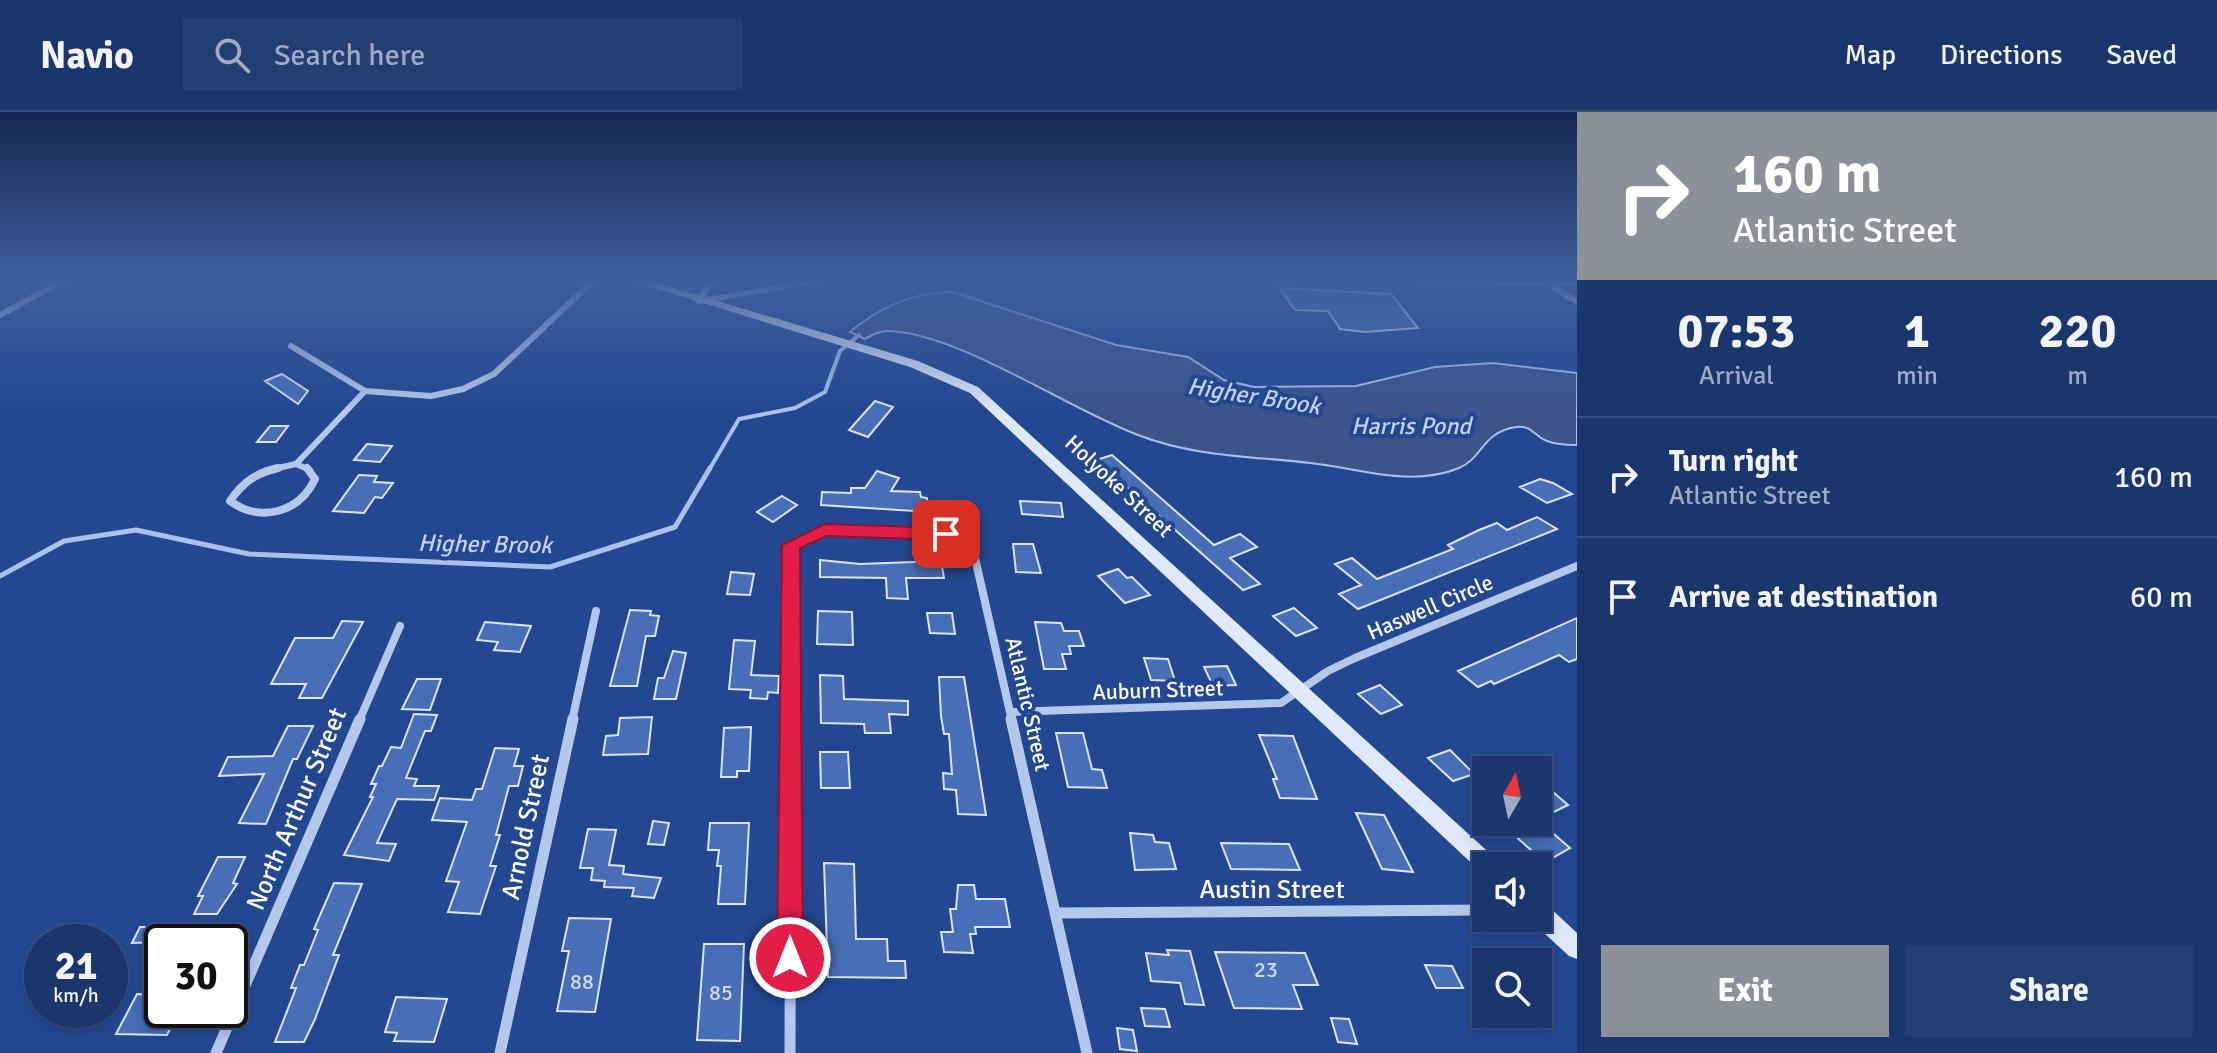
<!DOCTYPE html>
<html lang="en">
<head>
<meta charset="utf-8">
<style>
	:root { --surface:#1a366d; --page:#233e72; --text:#f1f3f6; --muted:#9fabc2; --line:#385080; --accent:#8c9099 }
	body { margin:0; font-family:Signika,sans-serif; background:var(--page); color:var(--text); height:100vh; display:flex; flex-direction:column; font-size:30px; white-space:nowrap }
	* { box-sizing:border-box; margin:0 }
	p { font-size:26px; color:var(--muted) }
	.icon { flex:none; width:44px; height:44px; fill:none; stroke:currentColor; stroke-width:2; stroke-linecap:round; stroke-linejoin:round }
	.map { position:relative; flex:1; overflow:hidden }
	.side { display:flex; flex-direction:column; background:var(--surface); width:640px }
	.side>* { flex:none }
	.hud { background:#8c9099; color:#fff; overflow:hidden }
	.needle { width:52px; rotate:9deg }
	.fabs { position:absolute; left:1472px; top:644px; display:grid; gap:16px }
	.fabs a { display:grid; place-items:center; width:80px; height:80px; border-radius:0px; background:var(--surface); box-shadow:0 4px 12px #0003,0 0 0 2px var(--line); font-size:40px }
	.speed { position:absolute; left:24px; top:812px; display:flex; gap:16px; font-size:40px; font-weight:700; text-align:center }
	.speed>* { display:grid; place-content:center; width:104px; height:104px; border-radius:50%; background:var(--surface); box-shadow:0 4px 12px #0003,0 0 0 2px var(--line); line-height:1 }
	.speed small { font-size:20px; font-weight:400 }
	.speed .limit { border:4px solid #111; border-radius:12px; background:#fff; color:#111 }
	.pin { position:absolute; display:grid; place-items:center; width:68px; height:68px; color:#fff; margin:-34px; border-radius:16px; box-shadow:0 4px 12px #0006 }
	.me { position:absolute; width:88px; margin:-44px; rotate:0deg; stroke-linejoin:round; filter:drop-shadow(0 0 6px #0008) }
	.turn { display:flex; align-items:center; gap:28px; height:168px; padding:0 24px; font-size:36px }
	.turn .icon { width:104px; height:104px; stroke-width:2.5 }
	.turn b { display:block; font-size:56px; line-height:68px }
	.eta { display:flex; justify-content:space-evenly; align-items:center; height:136px; text-align:center }
	.eta b { font-size:48px; font-weight:700; line-height:56px }
	.action { display:flex; gap:16px; margin-top:auto; padding:16px 24px }
	.action a { flex:1; height:92px; border-radius:0px; background:var(--accent); color:#fff; font-size:32px; font-weight:700; line-height:92px; text-align:center }
	.action a+a { background:var(--page); color:var(--text) }
	ul { padding:0; list-style:none }
	li { display:flex; align-items:center; gap:24px; height:120px; padding:0 24px; border-top:2px solid var(--line) }
	li div { flex:1 }
	li b { display:block; font-size:30px }
	li em { font-style:normal }
	header { display:flex; align-items:center; gap:48px; box-sizing:border-box; height:112px; padding:0 40px; background:var(--surface); border-bottom:2px solid var(--line) }
	header strong { font-size:38px }
	nav { display:flex; gap:44px; margin-inline-start:auto; font-size:28px }
	.search { width:560px; height:72px; background:var(--page); display:flex; align-items:center; gap:20px; box-sizing:border-box; padding:0 28px; border-radius:0px; color:var(--muted); font-size:30px }
	main { display:flex; flex:1; min-height:0 }
	.map>svg:first-child { display:block }
	.water { fill:#3b558a; stroke:#a9c2ed; stroke-width:2 }
	.lines { fill:none; stroke-linecap:round; stroke-linejoin:round }
	.stream-far1 { stroke:#a9c2ed; stroke-width:4 }
	.stream { stroke:#a9c2ed; stroke-width:5 }
	.building { fill:#476eb6; stroke:#dae5f9; stroke-width:2 }
	.minor-far2 { stroke:#b4c8ec; stroke-width:6 }
	.minor-far1 { stroke:#b4c8ec; stroke-width:8 }
	.minor { stroke:#b4c8ec; stroke-width:11 }
	.tertiary { fill:#b4c8ec; fill-rule:evenodd }
	.secondary { fill:#e0e9fa; fill-rule:evenodd }
	.route { fill:#e11d48; stroke:#92132f; stroke-width:2 }
	.labels { text-anchor:middle; dominant-baseline:central; stroke-width:8; stroke-linejoin:round; paint-order:stroke }
	.street-label { font-size:22px; fill:#fff; stroke:#234891 }
	.near-number-label { font-size:22px; fill:#d1dbed }
	.water-label { font-size:24px; font-style:italic; fill:#c1d3f3; stroke:#234891 }
	.near-street-label { font-size:26px; fill:#fff; stroke:#234891 }
</style>
</head>
<body>
<header>
<strong>Navio</strong>
<div class="search"><svg class="icon" aria-label="search" viewBox="0 0 24 24"><circle cx="10" cy="10" r="6"/><path d="M15 15l6 6"/></svg>Search here</div>
<nav><a>Map</a><a>Directions</a><a>Saved</a></nav>
</header>
<main>
<div class="map">
<svg width="1577" height="941" viewBox="0 0 1577 941">
	<rect width="100%" height="100%" fill="#234891"/>
	<!-- water -->
	<path class="water" d="M953,180L1116,233L1188,245L1224,268L1254,275L1356,274L1435,255L1493,251L1577,261V333C1567,333 1557,333 1547,329C1534,324 1532,313 1516,315C1482,320 1483,346 1459,356C1410,376 1359,356 1310,351C1250,344 1195,345 1138,323C1068,297 957,220 887,219C879,219 872,223 865,227L850,220C878,196 915,179 953,180Z"/>
	<g class="lines">
		<!-- stream-far1 -->
		<path class="stream-far1" d="M709,358L739,307L795,296L825,280L840,239L859,223"/>
		<!-- stream -->
		<path class="stream" d="M0,464L64,429L136,418L249,442L550,455L675,415L710,356"/>
	</g>
	<!-- building -->
	<path class="building" d="M1280,176L1391,182L1418,216L1365,220L1340,217L1328,199L1295,198Z
		M282,262L308,279L298,292L265,269Z
		M875,289L893,295L868,325L849,318Z
		M270,314H288L276,330H257Z
		M367,332L392,334L380,350L354,348Z
		M1112,343L1214,433L1240,422L1257,435L1230,446L1260,472L1243,478L1096,348Z
		M877,359L899,366L891,379L920,380L921,385L927,386L929,400L821,393L822,380L851,381V376H865Z
		M359,363L377,364L374,370L393,371L382,386L375,385L364,401L333,399Z
		M1540,367L1553,371L1572,382L1547,391L1520,375Z
		M782,384L797,393L773,410L757,400Z
		M1020,389L1061,391L1063,405L1022,402Z
		M1537,405L1557,417L1358,497L1339,482L1361,473L1335,452L1352,446L1377,467L1453,437L1448,433L1479,418L1497,411L1507,418Z
		M1013,432H1033L1041,461L1016,460Z
		M820,448L860,452L941,449L944,466H906L908,487L887,486L886,466L820,465Z
		M1118,457L1127,466L1132,465L1150,483L1125,491L1098,464Z
		M731,460L754,462L750,483L727,482Z
		M1294,496L1317,516L1296,524L1273,504Z
		M630,498L651,499L650,503L659,504L655,524H646L637,574H610Z
		M818,499L852,500L853,533L817,532Z
		M927,501H952L955,522L930,521Z
		M1577,506V547L1569,550L1559,543L1494,572L1491,569L1478,575L1458,559Z
		M342,509L363,510L322,586H299L306,572H271L295,526H333Z
		M485,510L531,514L520,540L494,538L498,530L477,528Z
		M1035,510L1061,511L1064,519H1079L1084,534H1069L1071,542H1062L1066,557H1044Z
		M734,528L755,529L751,563L779,564L778,581L768,580L767,587L750,586L751,578L729,577Z
		M673,539L686,541L676,587H654L658,566H664Z
		M1144,546L1168,547L1175,569L1151,568Z
		M1227,554L1236,573L1213,574L1204,555Z
		M820,563L843,564L844,587L908,589V603L889,602L891,621H865L864,612L821,611Z
		M939,565H964L986,703L958,702L956,678L944,677L943,661L952,662L949,622H944L941,604Z
		M417,567H441L430,598L402,597Z
		M1380,573L1402,593L1381,602L1358,582Z
		M414,602L437,603L431,619H425L406,666L417,667L414,674H439L434,688L397,687L377,731L396,732L389,749L344,743L373,685H370L376,672H371L379,654H382L391,635L401,636Z
		M652,605L648,642L603,643L606,624L618,623L620,606Z
		M288,614H313L297,647H293L266,712L239,711L264,662L219,664L228,645L273,644Z
		M751,615L749,659H737V665H721L724,616Z
		M1056,621H1083L1092,657L1102,658L1107,676L1068,675Z
		M1259,623L1293,624L1317,687L1280,686L1273,667H1277Z
		M495,636L519,637L514,654H523L518,674H509L496,723H500L490,754H496L480,802L448,800L459,770L446,769L467,710L432,708L440,686L472,688L476,677H482Z
		M1450,638L1474,662L1453,669L1428,646Z
		M820,640H848L850,676H821Z
		M1546,674L1568,693L1538,708V677Z
		M1356,701L1384,703L1413,760L1382,757Z
		M653,709L669,711L664,733L648,732Z
		M1510,710H1540L1570,736L1540,753L1527,741L1532,739L1512,721L1519,718Z
		M710,711H749L745,792H718L721,754H717L719,738H708Z
		M588,717L616,718L609,753L624,754L623,762L661,766L654,786L632,784L634,776L604,775L605,769L591,768L593,756H580Z
		M1130,721L1153,723L1155,730L1169,731L1176,757L1135,758Z
		M1221,731L1289,732L1300,758L1231,757Z
		M218,745H245L233,771L237,772L217,802H194L203,784H198Z
		M824,751L854,752L856,827H887L888,849H905L906,866L828,865Z
		M334,771L362,772L333,843H339L315,907L304,930H275L296,876H291L300,853H304L318,818L314,817Z
		M958,773H974L976,787H1005L1010,815H975L976,822H970L973,841L944,840L941,820H953L950,797H956Z
		M569,806L611,807L595,900L557,899L569,839H562Z
		M140,815H162V830L132,831Z
		M704,832H744L740,929L697,928Z
		M1167,838L1190,839L1204,893L1185,892L1180,871L1151,869L1146,841L1169,843Z
		M1215,840L1305,841L1318,873H1293L1302,897L1234,896Z
		M1425,853L1452,854L1463,876H1436Z
		M137,882L162,883V898H179L167,923L116,922Z
		M396,885L447,887L434,930L394,929L397,921L385,920Z
		M1141,896L1165,897L1170,915L1145,914Z
		M1331,906L1349,907L1357,932L1338,930Z
		M1117,916L1133,918L1137,939L1120,937Z"/>
	<g class="lines">
		<!-- minor-far2 -->
		<path class="minor-far2" d="M1549,172L1577,190
			M699,189L713,168
			M0,203L64,168
			M291,234L365,279L431,284L463,277L494,262L594,168
			M296,352L310,358
			M296,352L365,279
			M269,358L296,352"/>
		<!-- minor-far1 -->
		<path class="minor-far1" d="M278,356C256,361 243,370 230,389C260,411 299,401 315,367L307,356
			M1011,600L1281,591L1328,559L1355,546L1577,454
			M359,609L400,514
			M572,609L596,499
			M791,609V433L825,418L946,422L973,437L1012,609"/>
		<!-- minor -->
		<path class="minor" d="M1011,607L1087,941
			M1058,801L1486,798
			M216,941L360,607
			M500,941L573,607
			M790,941L791,607"/>
		<!-- tertiary -->
		<path class="tertiary" d="M811,168H835L699,192L694,189L699,186Z
			M1416,168L1577,169V175L1420,171Z"/>
		<!-- secondary -->
		<path class="secondary" d="M629,168H647L918,249L978,275L1496,747L1500,754H1486V763L1482,761L970,281L910,255Z
			M1538,789L1546,792L1577,821V847L1569,844L1530,808L1538,806Z"/>
	</g>
	<!-- sky -->
	<linearGradient id="sky" x2="0" y2="1"><stop stop-color="#132850"/><stop offset="0.56" stop-color="#3f5e9d"/><stop offset="1" stop-color="#3f5e9d" stop-opacity="0"/></linearGradient>
	<rect width="1577" height="300" fill="url(#sky)"/>
	<!-- route -->
	<path class="route" d="M825,412L946,416L955,422L946,428L827,424L800,436L803,846L800,855L790,859L781,855L777,846L782,433Z"/>
	<g class="labels">
		<!-- street labels -->
		<g class="street-label">
			<text transform="translate(1119 374) rotate(43)">Holyoke Street</text>
			<text transform="translate(1430 495) rotate(-23)">Haswell Circle</text>
			<text transform="translate(1158 578) rotate(-2)">Auburn Street</text>
			<text transform="translate(1028 592) rotate(77)">Atlantic Street</text>
		</g>
		<!-- near-number labels -->
		<g class="near-number-label">
			<text x="1266" y="857">23</text>
			<text x="582" y="869">88</text>
			<text x="721" y="880">85</text>
		</g>
		<!-- water labels -->
		<g class="water-label">
			<text transform="translate(1254 284) rotate(9)">Higher Brook</text>
			<text x="1411" y="314">Harris Pond</text>
			<text transform="translate(485 432) rotate(1)">Higher Brook</text>
		</g>
		<!-- near-street labels -->
		<g class="near-street-label">
			<text transform="translate(297 697) rotate(-67)">North Arthur Street</text>
			<text transform="translate(526 715) rotate(-78)">Arnold Street</text>
			<text x="1272" y="778">Austin Street</text>
		</g>
	</g>
</svg>
<div class="fabs">
<a><svg class="needle" viewBox="-14 -14 28 28"><path d="M0-13l5 13h-10z" fill="#e53935"/><path d="M0 13l5-13h-10z" fill="#9fabc2"/></svg></a>
<a><svg class="icon" aria-label="sound" viewBox="0 0 24 24"><path d="M4 9h4l5-4v14l-5-4H4zM17 9q2 3 0 6"/></svg></a>
<a><svg class="icon" aria-label="search" viewBox="0 0 24 24"><circle cx="10" cy="10" r="6"/><path d="M15 15l6 6"/></svg></a>
</div>
<div class="speed"><div>21<small>km/h</small></div><div class="limit">30</div></div>
<div class="pin" style="left:946px;top:422px;background:#d93025"><svg class="icon" aria-label="arrive" viewBox="0 0 24 24"><path d="M6 21V4h12l-3 4 3 4H6"/></svg></div>
<svg class="me" style="left:790px;top:846px" viewBox="-20 -20 40 40"><circle r="17" fill="#e11d48" stroke="#fff" stroke-width="3"/><path d="M0-11L8 9 0 5-8 9z" fill="#fff"/></svg>
</div>
<section class="side">
<div class="hud">
<div class="turn"><svg class="icon" aria-label="right" viewBox="0 0 24 24"><path d="M7 20v-9h11M14 6l5 5-5 5"/></svg><div><b>160 m</b>Atlantic Street</div></div>
</div>
<div class="eta">
<div><b>07:53</b><p>Arrival</p></div>
<div><b>1</b><p>min</p></div>
<div><b>220</b><p>m</p></div>
</div>
<ul>
<li><svg class="icon" aria-label="right" viewBox="0 0 24 24"><path d="M7 20v-9h11M14 6l5 5-5 5"/></svg><div><b>Turn right</b><p>Atlantic Street</p></div><em>160 m</em></li>
<li><svg class="icon" aria-label="arrive" viewBox="0 0 24 24"><path d="M6 21V4h12l-3 4 3 4H6"/></svg><div><b>Arrive at destination</b></div><em>60 m</em></li>
</ul>
<div class="action"><a>Exit</a><a>Share</a></div>
</section>
</main>
</body>
</html>
